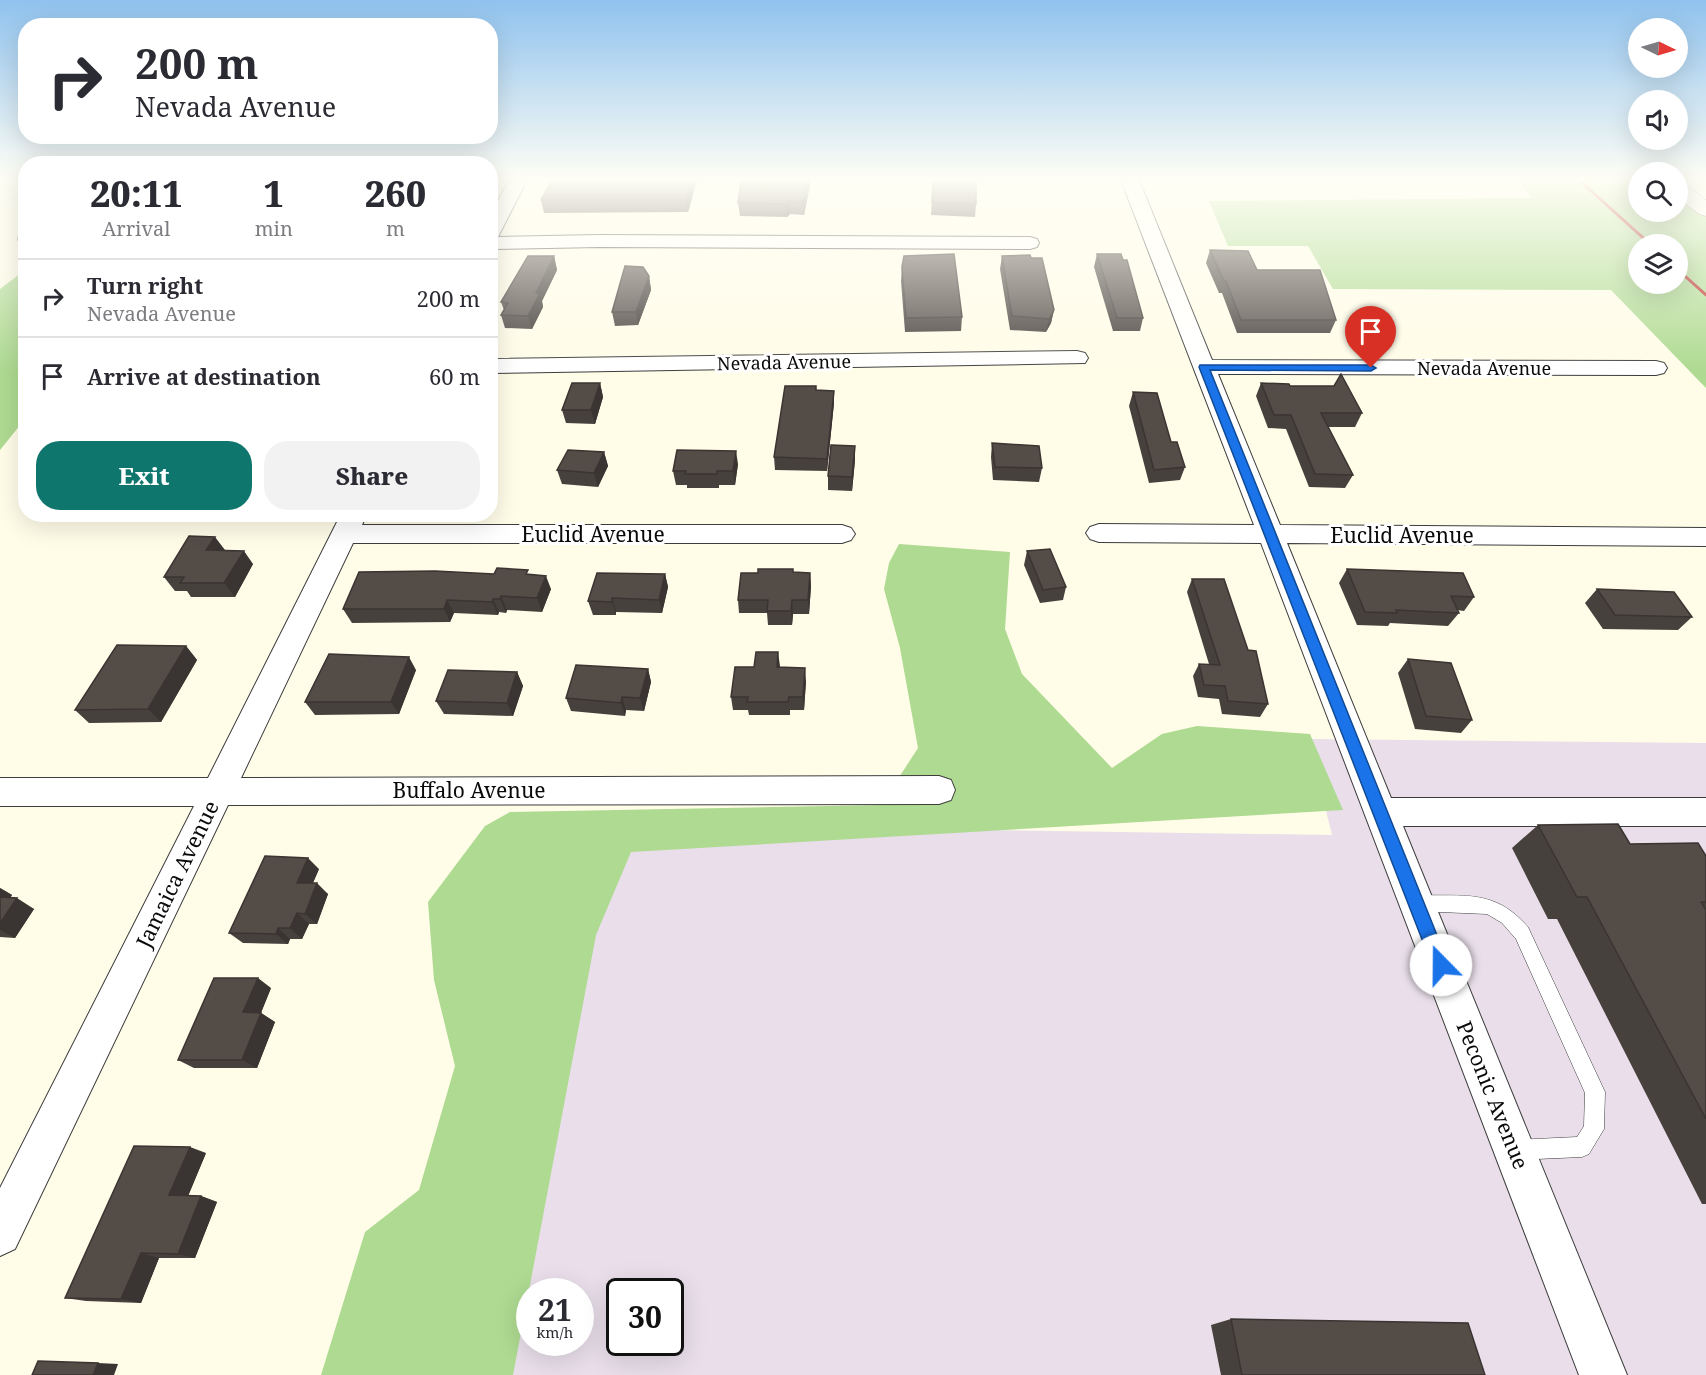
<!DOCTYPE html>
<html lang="en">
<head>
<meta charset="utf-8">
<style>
	:root { --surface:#fff; --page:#f2f2f3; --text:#2b2b33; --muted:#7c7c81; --line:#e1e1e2; --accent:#0f766e }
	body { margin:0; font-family:"Noto Serif",serif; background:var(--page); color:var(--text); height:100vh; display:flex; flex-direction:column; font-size:22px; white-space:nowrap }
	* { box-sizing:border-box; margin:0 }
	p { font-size:20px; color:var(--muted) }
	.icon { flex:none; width:33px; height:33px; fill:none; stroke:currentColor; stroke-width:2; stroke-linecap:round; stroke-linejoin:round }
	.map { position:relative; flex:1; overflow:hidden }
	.details { position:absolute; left:18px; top:156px; width:480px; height:366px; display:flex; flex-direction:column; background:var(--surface); border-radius:24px; box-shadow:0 6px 24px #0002 }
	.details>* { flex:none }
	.banner { position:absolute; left:18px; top:18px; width:480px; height:126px; border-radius:24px; box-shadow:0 6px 24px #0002; background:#fff; color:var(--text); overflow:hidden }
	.needle { width:39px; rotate:95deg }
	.controls { position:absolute; left:1628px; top:18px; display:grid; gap:12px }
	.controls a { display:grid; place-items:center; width:60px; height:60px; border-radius:50%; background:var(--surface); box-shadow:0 6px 24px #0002; font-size:30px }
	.speed { position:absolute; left:516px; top:1278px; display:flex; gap:12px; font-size:30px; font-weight:700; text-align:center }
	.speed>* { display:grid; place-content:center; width:78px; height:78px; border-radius:50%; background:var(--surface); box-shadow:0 6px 24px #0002; line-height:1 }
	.speed small { font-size:15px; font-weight:400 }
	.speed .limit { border:3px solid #111; border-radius:9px; background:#fff; color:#111 }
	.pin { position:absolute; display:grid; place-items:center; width:51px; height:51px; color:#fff; margin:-62px -26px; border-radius:50% 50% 50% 0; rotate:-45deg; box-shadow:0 0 6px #0007 }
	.pin .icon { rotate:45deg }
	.me { position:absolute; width:66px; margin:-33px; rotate:338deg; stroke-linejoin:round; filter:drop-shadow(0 0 4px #0008) }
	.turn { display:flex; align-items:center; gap:21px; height:126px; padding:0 18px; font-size:27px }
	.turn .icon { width:78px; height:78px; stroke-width:2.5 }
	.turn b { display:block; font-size:42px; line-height:51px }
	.eta { display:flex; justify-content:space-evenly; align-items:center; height:102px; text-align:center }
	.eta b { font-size:36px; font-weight:800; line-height:42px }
	.button { display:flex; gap:12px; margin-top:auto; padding:12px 18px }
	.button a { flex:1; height:69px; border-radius:24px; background:var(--accent); color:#fff; font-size:24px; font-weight:800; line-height:69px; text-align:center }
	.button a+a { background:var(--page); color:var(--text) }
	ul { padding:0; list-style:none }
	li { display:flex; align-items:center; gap:18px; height:78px; padding:0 18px; border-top:2px solid var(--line) }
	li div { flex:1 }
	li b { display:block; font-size:22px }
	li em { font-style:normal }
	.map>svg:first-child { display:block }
	.industrial { fill:#e9deea; fill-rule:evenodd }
	.forest { fill:#aeda91; fill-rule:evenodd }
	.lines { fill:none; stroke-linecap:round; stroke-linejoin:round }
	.service-casing { stroke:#3d3d3d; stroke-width:1 }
	.minor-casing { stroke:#3d3d3d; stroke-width:2 }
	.tertiary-casing { stroke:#3d3d3d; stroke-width:1 }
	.service { fill:#fff; fill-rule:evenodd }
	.minor { fill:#fff; fill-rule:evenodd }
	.tertiary { fill:#fff; fill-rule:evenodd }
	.rail { stroke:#bc2220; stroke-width:3 }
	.wall { fill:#47413d }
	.shaded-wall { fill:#3a3532 }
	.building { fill:#534c47; stroke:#3a3532; stroke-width:1.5 }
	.route { fill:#1a73e8; stroke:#114b97; stroke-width:1.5 }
	.labels { text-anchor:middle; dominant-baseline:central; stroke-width:6; stroke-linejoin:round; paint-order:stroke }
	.far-street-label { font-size:18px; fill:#0a0a0a; stroke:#fff }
	.street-label { font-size:21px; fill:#0a0a0a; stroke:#fff }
</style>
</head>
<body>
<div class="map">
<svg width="1706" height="1375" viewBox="0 0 1706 1375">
	<rect width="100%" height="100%" fill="#fffce8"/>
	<!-- industrial -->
	<path class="industrial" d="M1308,739L1706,743V1375H448L568,824L1332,835ZM530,1292H580V1342H530ZM620,1292H670V1342H620Z"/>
	<!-- forest -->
	<path class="forest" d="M1517,180H1638V212H1677V187L1706,210V388L1611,290L1333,289L1308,246H1228L1209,201L1532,198ZM1638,244H1677V284H1638Z
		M25,270V419L0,450V289Z
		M899,544L1010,552L1005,629L1022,674L1112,768L1162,734L1197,726L1310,734L1343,810L631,852L596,935L513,1375H321L365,1232L419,1190L455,1066L434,980L428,902L485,826L510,812L881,805L918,748L900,648L884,589L889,563Z"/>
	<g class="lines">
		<defs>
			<path id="service" d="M26,233V240L18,241V237Z
				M1416,895C1464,897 1494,888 1528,927L1605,1092L1604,1129L1589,1154L1582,1157L1515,1160L1508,1157L1505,1150L1508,1143L1515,1140L1577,1137L1584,1126L1585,1093L1516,939L1502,923L1487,914L1416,911L1410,909L1407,903L1410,897Z"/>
			<path id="minor" d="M509,180H527L498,237L599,235L1030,237L1037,239L1039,243L1037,247L1030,249L599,247L490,249V216Z
				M1121,180H1139L1212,360L1656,361L1664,363L1667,368L1664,373L1656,375L1218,374L1280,525L1706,528V546L1287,543L1391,798H1706V826H1403L1627,1375H1579L1261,543L1099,542L1090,539L1086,533L1090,527L1099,524L1254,525Z
				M1077,351L1085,353L1088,358L1085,363L490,373V359Z
				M341,514H367L362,525H842L851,528L855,534L851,540L842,543H353L241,778L939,776L951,780L955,790L951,800L939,804L228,805L15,1249L0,1256V1188L194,806H0V778H208Z"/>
			<path id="tertiary" d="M1677,181L1684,183L1706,200V216L1699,214L1677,197Z"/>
		</defs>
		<!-- service casing -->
		<use href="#service" class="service-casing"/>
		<!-- minor casing -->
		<use href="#minor" class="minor-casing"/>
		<!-- tertiary casing -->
		<use href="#tertiary" class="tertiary-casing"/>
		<!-- service -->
		<use href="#service" class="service"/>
		<!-- minor -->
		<use href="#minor" class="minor"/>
		<!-- tertiary -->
		<use href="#tertiary" class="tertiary"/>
		<!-- rail -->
		<path class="rail" d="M1579,180L1650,244
			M1677,269L1706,295"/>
	</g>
	<!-- wall -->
	<path class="wall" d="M697,180L688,212L544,213L541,200Z
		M811,180L804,215L790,214L787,217L740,216L738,203Z
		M933,180L976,204L975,217L931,215Z
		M1210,250L1257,270L1336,320L1330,333H1237L1222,293H1219L1206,263Z
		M1097,254L1143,318L1140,331H1113L1094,267Z
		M554,256L557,270L542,301L543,307L532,329L505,328L501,315L504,310L501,302Z
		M1002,256L1031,258L1054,310L1051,323L1046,332L1010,330L1000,269Z
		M902,267L962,317L961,331L905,332L901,281Z
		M649,276L651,290L638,325L615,326L612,312Z
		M600,383L603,397L595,424L566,423L562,410Z
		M1261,383L1290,386L1362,413L1355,427H1328L1353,475L1345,488L1309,487L1286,429L1268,428L1256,396Z
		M816,386V390L834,391V403L827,471L775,470L774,457Z
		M1133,392L1171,442L1185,467L1180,480L1149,483L1129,406Z
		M992,443L1042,468L1039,482L993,480L991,457Z
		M604,452L608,466L598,487L562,484L557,470Z
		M855,460L852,491L828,490V476Z
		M738,464L735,485H719V488H687V485H676L673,471Z
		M224,550L253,564L235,597H191L187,591H175L164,577Z
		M1027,551L1066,587L1063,600L1040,603L1024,565Z
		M1347,569L1474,597L1464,611L1457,610L1459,613L1448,626L1390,623L1388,626L1357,625L1339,583Z
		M793,572L810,573L811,586L809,614H793L792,625H768L767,613H739L738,600Z
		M494,574L530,575L551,589L542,612L507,610L506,613L499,612L498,615L454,613L450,622L352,623L343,609Z
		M665,574L668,587L662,613L616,612V615H593L588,601Z
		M1192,579L1248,650L1268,704L1260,717L1222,714L1219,699L1198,697L1193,676L1199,664H1209L1187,592Z
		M1597,589L1692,617L1678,630L1603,629L1585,603Z
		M186,646L197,660L161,722L89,723L75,710Z
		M1408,659L1472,720L1461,733L1415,729L1398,673Z
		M779,667L806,681L804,710H790V715H749L748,710H733L731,697Z
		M648,669L651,682L644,711L626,710L625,716L571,711L566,698Z
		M416,670L399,714L315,715L305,702Z
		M517,672L523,686L513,716L444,714L436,701Z
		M1538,825L1630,844L1706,856V1204H1702L1557,919H1548L1512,848Z
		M319,869L313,883L328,894L317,924H309L302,939H290L288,944L243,943L229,933Z
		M0,888L12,895L10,898L34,909L15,938L0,937Z
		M271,988L261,1013L275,1022L257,1068H194L178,1060Z
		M206,1153L188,1196H201L217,1202L195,1258H159L141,1303L86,1301L65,1298Z
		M1231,1319L1485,1375H1221L1211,1325Z"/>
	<!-- shaded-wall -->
	<path class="shaded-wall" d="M692,180H697L688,212L686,200Z
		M808,180H811L804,215L803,202Z
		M789,201L790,214L787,217V204Z
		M554,256L557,270L542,301L543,307L532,329L528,316L536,293Z
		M649,276L651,290L638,325L636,312Z
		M1054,310L1051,323L1046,332L1049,319Z
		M600,383L603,397L595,424L591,410Z
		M834,391V403L827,471V459Z
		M490,392L493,400L490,405Z
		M855,446V460L852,491V477Z
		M736,451L738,464L735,485L733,471Z
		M604,452L608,466L598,487L594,473Z
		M215,537L225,550H206Z
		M244,551L253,564L235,597L224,583Z
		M810,573L811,586L809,614L808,600Z
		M665,574L668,587L662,613L659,600Z
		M546,576L551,589L542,612L537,598Z
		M501,596L507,610L506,613L500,599Z
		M612,598L616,612V615L612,602Z
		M493,599L499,612L498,615L492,602Z
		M447,600L454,613L450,622L444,609Z
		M792,600L793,614L792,625L791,611Z
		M186,646L197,660L161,722L148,709Z
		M778,652L780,666L778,680L777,667Z
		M409,657L416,670L399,714L391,702Z
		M805,668L806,681L804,710L803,697Z
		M648,669L651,682L644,711L640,698Z
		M517,672L523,686L513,716L507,703Z
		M622,697L626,710L625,716L621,703Z
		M308,858L319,869L308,894L297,883Z
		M317,883L328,894L317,924L305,914Z
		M0,888L12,895L4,906L0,904Z
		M17,898L34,909L15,938L0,930V923Z
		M297,913L309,924L302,939L290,928Z
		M278,928L290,939L288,944L276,934Z
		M258,978L271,988L257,1022L243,1012Z
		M261,1013L275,1022L257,1068L242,1060Z
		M190,1147L206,1153L186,1201L169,1195Z
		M201,1196L217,1202L195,1258L178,1254Z
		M141,1253L159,1258L141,1303L121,1299Z
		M98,1363L118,1364L114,1375H93Z"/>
	<!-- building -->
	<path class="building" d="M552,180H692L686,200H541Z
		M741,180H808L803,202L789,201L787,204L738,203Z
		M933,180H976V204L932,202Z
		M1210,250L1248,251L1257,270H1320L1336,320H1241L1226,281H1224Z
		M954,254L962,317L906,318L902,267L904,256Z
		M1097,254H1121L1123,260H1127L1143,318H1117Z
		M1030,255L1031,258H1042L1054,310L1049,319L1012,316L1002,256Z
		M528,256H554L536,293H540L528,316L501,315L508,303L501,302Z
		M625,266L643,267L649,276L636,312H612Z
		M1341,374L1362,413H1321L1353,475L1315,474L1291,415H1274L1261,383L1289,384L1290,386H1334Z
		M572,383H600L591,410H562Z
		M785,386H816V390L834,391L827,459L774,457Z
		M1133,392L1157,393L1171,442H1177L1185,467L1154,470Z
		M992,443L1039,446L1042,468L995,467Z
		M831,445L855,446L852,477L828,476Z
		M568,450L604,452L594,473L557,470Z
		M677,450L736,451L733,471H717V474H685L686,471H673Z
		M189,536L215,537L206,550L244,551L224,583H180L184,577H164Z
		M1050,549L1066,587L1043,590L1027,551Z
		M497,568L528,570L526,574L546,576L537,598L501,596L500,599H493L492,602L447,600L444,609H343L359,572L435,571L494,574Z
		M758,569H793V572L810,573L808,600H792L791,611H767L768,600H738L741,573H758Z
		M1347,569L1463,573L1474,597L1451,596L1459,613L1396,610L1397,613L1365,612Z
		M597,573L665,574L659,600L612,598V602L588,601Z
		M1192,579H1224L1248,650L1256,651L1268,704L1228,701L1225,686L1204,685L1199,664L1220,665Z
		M1597,589L1674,592L1692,617L1615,615Z
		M117,645L186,646L148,709L75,710Z
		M756,652H778L777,667L805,668L803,697H789L788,702H747L748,697H731L735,667H754Z
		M329,654L409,657L391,702H305Z
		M1408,659L1451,663L1472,720L1426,716Z
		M576,665L648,669L640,698L622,697L621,703L566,698Z
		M448,670L517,672L507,703L436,701Z
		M1618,824L1630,844L1698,843L1706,856V902H1701L1706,910V1119L1587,897H1577L1538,825Z
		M265,856L308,858L297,883H317L305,914L297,913L290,928H278L276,934L229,933Z
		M0,897L17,898L0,923Z
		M214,978H258L243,1012L261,1013L242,1060H178Z
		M134,1146L190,1147L169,1195L201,1196L178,1254L141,1253L121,1299L65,1298Z
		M1231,1319L1468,1323L1485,1375H1242Z
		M38,1361L98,1363L93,1375H32Z"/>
	<!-- sky -->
	<linearGradient id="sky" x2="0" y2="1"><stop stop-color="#8fc2ee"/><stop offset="0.48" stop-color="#fffef5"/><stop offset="1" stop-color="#fffef5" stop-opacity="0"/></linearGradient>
	<rect width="1706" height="373" fill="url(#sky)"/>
	<!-- route -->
	<path class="route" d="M1200,365H1371L1376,368L1371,371L1210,370L1449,965L1447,971L1441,973L1435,971L1432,965L1199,367Z"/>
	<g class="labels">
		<!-- far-street labels -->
		<g class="far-street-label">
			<text transform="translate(784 362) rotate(-1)">Nevada Avenue</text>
			<text x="1484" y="368">Nevada Avenue</text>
		</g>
		<!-- street labels -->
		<g class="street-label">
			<text x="593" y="534">Euclid Avenue</text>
			<text x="1402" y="535">Euclid Avenue</text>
			<text x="469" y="790">Buffalo Avenue</text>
			<text transform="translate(177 874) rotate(-64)">Jamaica Avenue</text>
			<text transform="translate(1493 1095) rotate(68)">Peconic Avenue</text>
		</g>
	</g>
</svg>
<div class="controls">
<a><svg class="needle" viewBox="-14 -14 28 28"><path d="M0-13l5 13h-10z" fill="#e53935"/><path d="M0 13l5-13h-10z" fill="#7c7c81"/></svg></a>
<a><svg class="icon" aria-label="sound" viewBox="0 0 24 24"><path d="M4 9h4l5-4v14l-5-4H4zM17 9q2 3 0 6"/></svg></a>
<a><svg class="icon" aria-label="search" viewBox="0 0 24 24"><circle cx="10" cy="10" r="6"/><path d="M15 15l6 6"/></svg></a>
<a><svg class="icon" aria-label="layers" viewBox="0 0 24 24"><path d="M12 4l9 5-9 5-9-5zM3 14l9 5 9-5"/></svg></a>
</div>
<div class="speed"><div>21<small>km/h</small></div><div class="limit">30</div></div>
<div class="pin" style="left:1371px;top:368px;background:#d93025"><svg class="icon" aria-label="arrive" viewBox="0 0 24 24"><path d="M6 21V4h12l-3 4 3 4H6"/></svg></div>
<svg class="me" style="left:1441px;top:965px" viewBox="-20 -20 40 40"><circle r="19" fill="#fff"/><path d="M0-13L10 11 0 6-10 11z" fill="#1a73e8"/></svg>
<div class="banner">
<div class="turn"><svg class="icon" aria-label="right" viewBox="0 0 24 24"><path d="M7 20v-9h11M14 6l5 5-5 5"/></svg><div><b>200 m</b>Nevada Avenue</div></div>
</div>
<section class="details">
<div class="eta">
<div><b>20:11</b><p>Arrival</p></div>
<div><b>1</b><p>min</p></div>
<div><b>260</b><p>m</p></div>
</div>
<ul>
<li><svg class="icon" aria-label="right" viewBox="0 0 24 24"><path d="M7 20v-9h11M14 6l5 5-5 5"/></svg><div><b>Turn right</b><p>Nevada Avenue</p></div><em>200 m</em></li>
<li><svg class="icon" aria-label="arrive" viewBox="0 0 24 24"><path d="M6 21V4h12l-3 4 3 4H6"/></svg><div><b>Arrive at destination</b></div><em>60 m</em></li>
</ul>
<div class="button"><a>Exit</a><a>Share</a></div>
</section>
</div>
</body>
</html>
